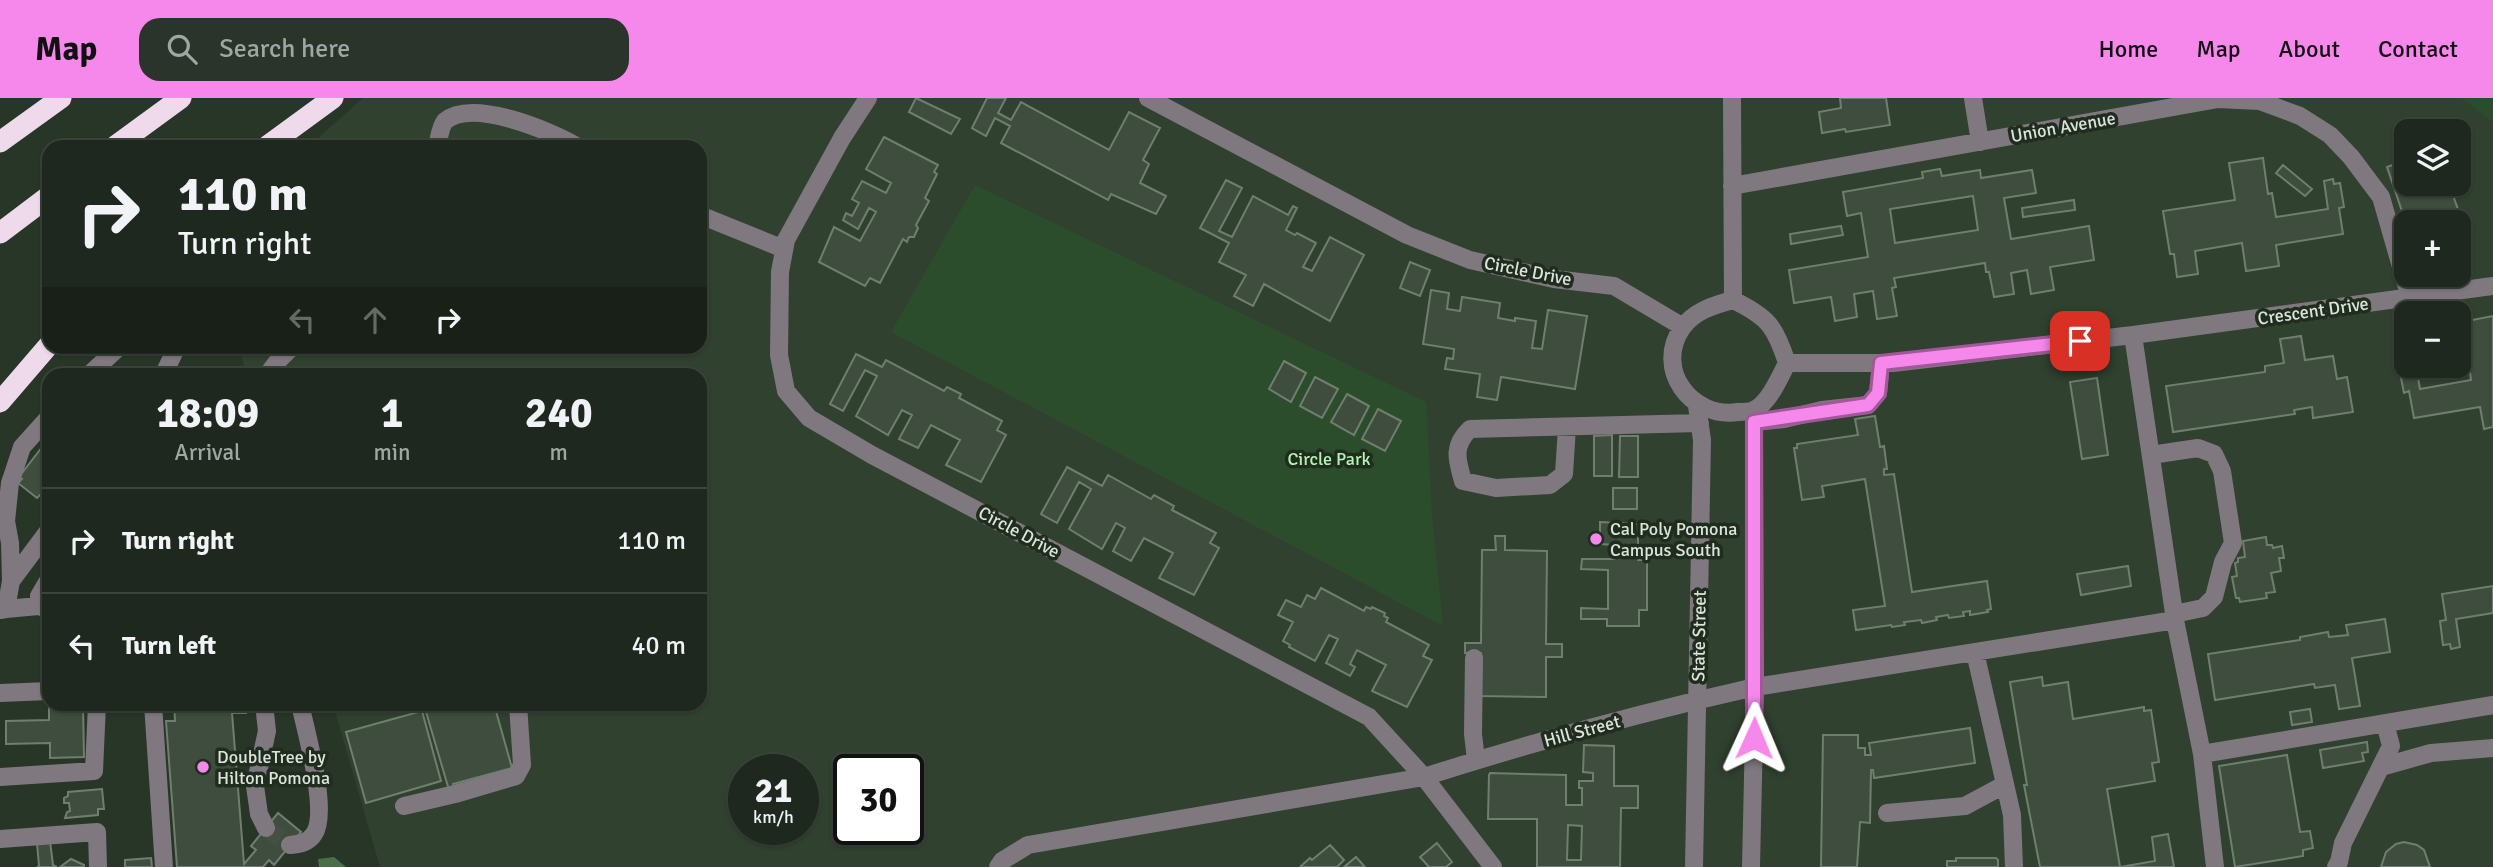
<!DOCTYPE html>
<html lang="en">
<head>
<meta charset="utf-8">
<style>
	:root { --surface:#1e281e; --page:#2b342b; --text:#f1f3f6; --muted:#a1a6a4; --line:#3c443c; --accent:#f688ec }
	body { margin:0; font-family:Signika,sans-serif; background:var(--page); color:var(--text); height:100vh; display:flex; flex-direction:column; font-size:26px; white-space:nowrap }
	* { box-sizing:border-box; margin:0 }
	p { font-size:23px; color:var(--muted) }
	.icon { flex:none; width:38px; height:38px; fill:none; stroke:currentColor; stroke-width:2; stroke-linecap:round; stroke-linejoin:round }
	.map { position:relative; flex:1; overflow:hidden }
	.drawer { position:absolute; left:42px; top:270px; width:665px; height:343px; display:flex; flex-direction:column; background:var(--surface); border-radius:21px; box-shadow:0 2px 5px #0004,0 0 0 2px var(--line) }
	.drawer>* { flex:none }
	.guide { position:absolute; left:42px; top:42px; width:665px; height:214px; border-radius:21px; box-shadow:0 2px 5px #0004,0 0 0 2px var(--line); background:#1e281e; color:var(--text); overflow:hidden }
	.fabs { position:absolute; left:2394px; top:21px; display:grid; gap:14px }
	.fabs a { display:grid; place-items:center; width:77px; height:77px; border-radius:14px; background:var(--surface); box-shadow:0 2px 5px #0004,0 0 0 2px var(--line); font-size:35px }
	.speed { position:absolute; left:728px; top:656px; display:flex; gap:14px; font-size:35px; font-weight:700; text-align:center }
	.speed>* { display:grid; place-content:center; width:91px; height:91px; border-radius:50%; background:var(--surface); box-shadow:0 2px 5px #0004,0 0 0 2px var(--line); line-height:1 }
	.speed small { font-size:18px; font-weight:400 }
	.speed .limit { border:4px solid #111; border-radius:10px; background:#fff; color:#111 }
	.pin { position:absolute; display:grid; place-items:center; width:60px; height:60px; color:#fff; margin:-30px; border-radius:14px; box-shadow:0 4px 10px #0006 }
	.me { position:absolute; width:77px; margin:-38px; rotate:1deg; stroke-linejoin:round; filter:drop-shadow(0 0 5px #0008) }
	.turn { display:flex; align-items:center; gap:24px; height:147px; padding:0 21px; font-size:32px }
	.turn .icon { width:91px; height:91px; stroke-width:2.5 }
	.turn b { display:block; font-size:49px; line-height:60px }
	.lanes { display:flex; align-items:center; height:66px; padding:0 21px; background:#0003; justify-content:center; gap:35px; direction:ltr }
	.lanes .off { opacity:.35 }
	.eta { display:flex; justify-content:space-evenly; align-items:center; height:119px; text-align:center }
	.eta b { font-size:42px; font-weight:800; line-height:49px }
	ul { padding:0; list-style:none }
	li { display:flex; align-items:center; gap:21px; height:105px; padding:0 21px; border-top:2px solid var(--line) }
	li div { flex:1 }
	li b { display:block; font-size:26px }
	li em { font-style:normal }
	header { display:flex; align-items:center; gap:42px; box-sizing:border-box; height:98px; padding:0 35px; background:var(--accent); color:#111 }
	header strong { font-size:33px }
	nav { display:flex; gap:38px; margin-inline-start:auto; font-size:24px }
	.search { width:490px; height:63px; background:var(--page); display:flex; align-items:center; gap:18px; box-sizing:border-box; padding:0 24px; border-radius:21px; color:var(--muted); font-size:26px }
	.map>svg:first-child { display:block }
	.built { fill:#30412f; fill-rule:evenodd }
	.green { fill:#2c4d2b }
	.water { fill:#497148 }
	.building { fill:#3e4d3d; stroke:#6f7f6e; stroke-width:2; fill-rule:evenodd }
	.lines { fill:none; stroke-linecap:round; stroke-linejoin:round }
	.minor-tunnel { stroke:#435043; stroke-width:18; stroke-dasharray:18 9; stroke-linecap:butt }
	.minor { stroke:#80787f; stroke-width:18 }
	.highway { stroke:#eedaeb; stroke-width:21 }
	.route-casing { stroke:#a05899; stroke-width:18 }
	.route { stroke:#f688ec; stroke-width:12 }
	.poi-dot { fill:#f688ec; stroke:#1f2c1e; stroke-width:2.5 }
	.labels { text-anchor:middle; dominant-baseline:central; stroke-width:7; stroke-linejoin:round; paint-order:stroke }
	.street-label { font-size:18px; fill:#dbe4db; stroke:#1f2c1e }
	.park-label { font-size:18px; fill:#b6f4b2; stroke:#1f2c1e }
	.poi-label { font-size:18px; fill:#dbe4db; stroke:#1f2c1e; text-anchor:start }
</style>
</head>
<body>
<header>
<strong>Map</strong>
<div class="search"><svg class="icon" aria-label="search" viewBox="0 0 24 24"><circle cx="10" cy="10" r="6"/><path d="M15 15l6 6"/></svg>Search here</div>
<nav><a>Home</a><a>Map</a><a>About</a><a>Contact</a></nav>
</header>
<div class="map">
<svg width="2493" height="769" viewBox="0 0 2493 769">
	<rect width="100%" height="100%" fill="#283628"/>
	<!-- built -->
	<path class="built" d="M363,0H2493V769H380L333,606H700V276H246L239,249L700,248V49H308ZM2406,33H2459V86H2406ZM2406,124H2459V177H2406ZM2406,215H2459V268H2406ZM744,672H803V732H744ZM849,672H908V732H849Z"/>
	<!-- green -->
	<path class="green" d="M2461,0H2493V24Z
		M975,87L1426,304L1432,417L1443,528L891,234Z"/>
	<!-- water -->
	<path class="water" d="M334,759L346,769H319L318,761Z"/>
	<!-- building -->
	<path class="building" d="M916,0L960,21L951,36L909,14Z
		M987,0H1006L998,15L1011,22L1021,4L1109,52L1129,14L1160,30L1143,62L1149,66L1140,85L1166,98L1156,116L1111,96L1108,102L1001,45L1010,28L995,20L986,38L972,30Z
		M1840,0H1886L1890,27L1846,34L1845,31L1822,35L1819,14L1841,10Z
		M884,39L938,67L934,74L937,76L925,100L929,103L916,127L918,130L914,139H909L907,144L903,141L880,185L870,180L865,188L819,164L834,129L860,143L876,114L869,110L858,131L843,122L846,115L852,118L859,105L852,101L862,83L886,95L891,85L866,71Z
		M2263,60L2268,96L2272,95L2276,119L2328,111L2324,83L2333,81L2334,86L2340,85L2344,109L2339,110L2343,136L2276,147L2279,168L2246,173L2242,145L2195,153L2198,176L2177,179L2174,156H2170L2163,113L2235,102L2229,65Z
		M2406,62V86H2449L2461,120L2450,124L2406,125L2387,69Z
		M2283,67L2312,91L2305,98L2276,75Z
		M1940,71L1942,78L1980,72L1981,80L2032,72L2036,95L2004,100L2011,141L2089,128L2094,162L2050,169L2054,192L2031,196L2027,172L2011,175L2014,196L1994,199L1989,174H1986L1985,165L1894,180L1896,189L1892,190L1897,218L1877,221L1873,193L1854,196L1857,219L1835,223L1831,199L1794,205L1789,172L1868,159L1861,115L1847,118L1843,94L1923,80L1922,74ZM1973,98L1978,132L1895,145L1890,111Z
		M1226,82L1242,90L1219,133L1232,139L1253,98L1288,117L1293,108L1297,110L1286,132L1295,137L1297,135L1316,145L1303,169L1312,173L1330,139L1364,157L1330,223L1264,186L1253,208L1234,198L1246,177L1219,164L1229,145L1200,130Z
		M2074,102L2075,112L2023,119L2022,110Z
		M1841,128L1843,137L1791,146L1790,136Z
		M1410,164L1430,172L1420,198L1400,190Z
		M1431,192L1449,195L1447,211L1460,213L1462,199L1500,205L1498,220L1515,223V220L1536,223L1532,250L1542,251L1548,212L1587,218L1575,291L1501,279L1497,302L1477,299L1480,276L1445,271L1447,260L1453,261L1454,251L1423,246Z
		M2493,218V329L2484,331L2480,309L2414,320L2409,293L2404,295L2399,270L2406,269V264V268H2416L2420,291L2471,282L2468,259L2472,258L2467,223Z
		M2301,238L2305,262L2333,258L2337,281L2347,279L2353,314L2313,320L2312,309L2294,312L2295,316L2173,334L2166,288L2265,274V268L2284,265L2280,241Z
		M856,256L882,269L886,262L944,293L947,289L961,296L959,300L1002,323L997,332L1006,337L981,384L946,367L960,342L931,327L918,350L899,341L912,317L902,312L888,337L856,318L877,278L865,272L843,313L830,306Z
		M1284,263L1306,275L1291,304L1269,291Z
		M1315,279L1338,291L1322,320L1300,308Z
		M2097,280L2108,357L2082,361L2070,284Z
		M1347,296L1369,308L1354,337L1331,324Z
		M1378,311L1401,323L1385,353L1362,341Z
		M1875,318L1880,349L1884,348L1887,371H1884V377L1894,376L1912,494L1987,483L1991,511L1987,512L1988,514L1970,517V513L1963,514L1964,518L1949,520L1948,517L1936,519L1937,522L1922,525L1921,522L1904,524L1905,527L1892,529L1891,527L1856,532L1853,512L1885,508L1865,381L1822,388L1824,399L1802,402L1794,350H1797V346L1858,337L1855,321Z
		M1612,337V378H1594V338Z
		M1620,338H1638V379H1619Z
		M46,344H49V388L37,400L18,385L22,381L19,379Z
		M1067,369L1102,388L1108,377L1151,401L1154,397L1174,408L1172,412L1216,435L1210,445L1219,450L1194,497L1159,480L1173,455L1144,440L1131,463L1113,453L1125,430L1116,425L1102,451L1069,431L1091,391L1079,384L1057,425L1041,416Z
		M1613,390H1637V411H1613Z
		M1600,424L1638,426V462H1647V512H1639V528H1607V521H1581V510L1608,511V472L1581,471L1582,461H1615V447L1600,446Z
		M1495,438H1505V452L1547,453L1546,546H1562V559H1546V599L1480,598L1481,555H1465V545H1481L1482,452H1496Z
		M2266,439L2267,447H2272L2273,450L2282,448L2284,460H2279L2281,473L2271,475L2275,494L2266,495L2267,500L2240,504L2239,500H2236L2232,479L2237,478L2235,465L2238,464V460L2245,459L2243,443Z
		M2128,468L2131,488L2081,497L2077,476Z
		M2493,488V515L2456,521L2460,549L2451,551L2450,546L2443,547L2440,523L2446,522L2442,496Z
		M1321,490L1364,513L1366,509L1371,511L1372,509L1385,515L1384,518L1388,520L1386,524L1429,547L1423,558L1432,562L1407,609L1372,593L1386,567L1357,552L1350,566L1355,569L1350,578L1326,565L1338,541L1329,537L1315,563L1289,549L1290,547L1283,543L1293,524L1278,517L1286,502L1301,509L1307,497L1315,501Z
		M2385,521L2390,554L2352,560L2360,608L2339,611L2335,587L2315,590L2314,586L2215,602L2208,556L2300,542V539L2328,534L2329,539L2348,537L2346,527Z
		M2042,579L2043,588L2068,584L2073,621L2144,609V613L2151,612L2159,664L2152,665L2155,683L2107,691L2120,769L2155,763L2152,739L2168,736L2174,769H2040L2024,687H2027L2010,584Z
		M49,606H83L84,659L50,660V645L6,646V623L49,622Z
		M174,606H246V615H232L244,766L256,752L251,748L278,715L301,734L274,767L269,762L263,769H177L166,623H175Z
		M428,606H494L512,670L453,686L454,690L449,692L424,607Z
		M2310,611L2312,624L2292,627L2290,614Z
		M422,613L441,683L366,705L346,634Z
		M1970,630L1975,665L1874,680L1873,672H1871L1870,725L1860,724L1857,769H1821L1823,637H1858V650H1865V657H1871L1869,645Z
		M2367,644L2368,654L2362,655L2364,663L2323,670L2320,652Z
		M1584,647L1614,648V688H1638V710H1621L1620,769H1537V721H1488L1489,677L1490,675L1566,677V707H1582V690H1579V683H1593V675L1583,674ZM1568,727L1582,728L1581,762H1567Z
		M2287,657L2300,734L2310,733L2313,750L2303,752V758L2235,769L2219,668Z
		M102,691L104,711H98V717L65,720L67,714L70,713L69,705H64V700L68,698V694Z
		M50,743L53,767L57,769H37L39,768L37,745Z
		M2404,744L2417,747L2424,752L2430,769H2381L2386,754L2396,746Z
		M1437,745L1452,764L1446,769H1429L1420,759Z
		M1330,747L1344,762L1337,769H1300L1310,760L1312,762Z
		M1356,759L1365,769H1344Z
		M151,760L152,769H125V762Z
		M1956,760H1996L1998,762V769H1947V763H1956Z
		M71,761L84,767V769H60Z"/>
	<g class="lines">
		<!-- minor-tunnel -->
		<path class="minor-tunnel" d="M266,730L290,747"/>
		<!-- minor -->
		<path class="minor" d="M868,0L842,40L786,142L780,174L779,257L786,293L809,320L872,357L1369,619L1424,679L1493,769
			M1148,0L1407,137L1470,162L1554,181L1614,188L1683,229
			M1732,0L1733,202
			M1973,0L1980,44
			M437,49C439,41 440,29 445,23C472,0 549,32 578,49
			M1732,88L2218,1L2260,3L2300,18L2330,37L2351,59L2381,99L2410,200
			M700,117L784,151
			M1733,202C1768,219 1775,228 1787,265C1780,279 1769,305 1754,312C1750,314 1742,314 1738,314C1691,321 1654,271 1682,230C1694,213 1714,207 1733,202Z
			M2133,237L2175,522L2202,656L2215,769
			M1787,265H1893L2133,237L2493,188
			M90,276L120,248
			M164,276L177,248
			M268,276L277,264L293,248
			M1754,324L1784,321L1822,312L1868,307L1878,295L1881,265
			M1567,329L1564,376L1550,387L1496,390L1463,383C1457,362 1452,348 1470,331L1700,325
			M2151,357L2198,350L2214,356L2222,373L2233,445L2223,464L2214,499L2203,510L2174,516
			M11,483L10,445L6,423L10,385L22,349L49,319
			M6,511L49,507
			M0,512L6,511L11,483L49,432
			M48,514L41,507L39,498L49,481
			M1975,554L2012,717L2014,769
			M1474,560L1473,636L1476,662
			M0,595L49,593
			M153,606L164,769
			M264,606L267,633L255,688L259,716L266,730
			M2202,656L2493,607
			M2381,669L2431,655L2493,650
			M0,679L94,673L97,606
			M404,708L455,696L516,678L522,667L518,606
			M1887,715L1965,708L2004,687
			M0,741L97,734L98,769
			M290,747C300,746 308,745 314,736C329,715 306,633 300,606
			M998,769L1002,763L1028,747L1424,679C1533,644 1644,614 1755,589L2175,522
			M1694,769L1702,342L1697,308
			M1751,769L1755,589L1754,312
			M2336,769L2339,764L2343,745L2391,648L2385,625"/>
		<!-- highway -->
		<path class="highway" d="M0,44L61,0
			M114,49L181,0
			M266,49L333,0
			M0,135L49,98
			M0,304L49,247"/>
	</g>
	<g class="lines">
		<defs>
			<path id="route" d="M1754,640V324L1868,307L1878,295L1881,265L2080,243"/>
		</defs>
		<!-- route casing -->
		<use href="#route" class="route-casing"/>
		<!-- route -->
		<use href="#route" class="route"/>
	</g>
	<!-- markers -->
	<g class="poi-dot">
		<circle cx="1596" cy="441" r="7"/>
		<circle cx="203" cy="669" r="7"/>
	</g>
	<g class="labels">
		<!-- street labels -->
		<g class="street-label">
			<text transform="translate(2063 29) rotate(-10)">Union Avenue</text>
			<text transform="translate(1528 173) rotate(11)">Circle Drive</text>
			<text transform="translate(2313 213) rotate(-8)">Crescent Drive</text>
			<text transform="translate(1019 434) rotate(28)">Circle Drive</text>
			<text transform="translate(1699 538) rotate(-89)">State Street</text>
			<text transform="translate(1582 633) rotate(-15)">Hill Street</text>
		</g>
		<!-- park labels -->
		<g class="park-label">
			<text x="1329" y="361">Circle Park</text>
		</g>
		<!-- poi labels -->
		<g class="poi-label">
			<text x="1610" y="431">Cal Poly Pomona<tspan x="1610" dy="21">Campus South</tspan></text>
			<text x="217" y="659">DoubleTree by<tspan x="217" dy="21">Hilton Pomona</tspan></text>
		</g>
	</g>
</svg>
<div class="fabs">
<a><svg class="icon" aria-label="layers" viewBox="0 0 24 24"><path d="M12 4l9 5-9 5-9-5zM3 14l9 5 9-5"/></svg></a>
<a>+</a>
<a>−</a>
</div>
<div class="speed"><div>21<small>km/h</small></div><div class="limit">30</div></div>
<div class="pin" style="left:2080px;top:243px;background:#d93025"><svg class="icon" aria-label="arrive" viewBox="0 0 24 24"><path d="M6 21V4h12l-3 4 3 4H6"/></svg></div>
<svg class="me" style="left:1754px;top:640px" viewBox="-20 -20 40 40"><path d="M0-17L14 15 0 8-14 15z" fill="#f688ec" stroke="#fff" stroke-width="4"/></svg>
<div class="guide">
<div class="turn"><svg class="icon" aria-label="right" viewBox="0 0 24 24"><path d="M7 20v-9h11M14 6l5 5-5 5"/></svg><div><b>110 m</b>Turn right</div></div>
<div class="lanes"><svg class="icon off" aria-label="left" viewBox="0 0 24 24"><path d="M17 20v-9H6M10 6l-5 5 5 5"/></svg><svg class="icon off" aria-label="ahead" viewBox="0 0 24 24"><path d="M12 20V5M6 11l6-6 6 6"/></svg><svg class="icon" aria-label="right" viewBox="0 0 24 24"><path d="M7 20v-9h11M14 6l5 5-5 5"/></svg></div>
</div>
<section class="drawer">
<div class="eta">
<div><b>18:09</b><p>Arrival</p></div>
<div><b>1</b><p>min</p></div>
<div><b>240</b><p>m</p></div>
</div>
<ul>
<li><svg class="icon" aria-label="right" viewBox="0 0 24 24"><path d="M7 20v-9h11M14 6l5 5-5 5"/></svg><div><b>Turn right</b></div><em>110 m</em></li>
<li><svg class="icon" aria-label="left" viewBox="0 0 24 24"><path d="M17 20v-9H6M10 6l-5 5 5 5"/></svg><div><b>Turn left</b></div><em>40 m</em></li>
</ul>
</section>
</div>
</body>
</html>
